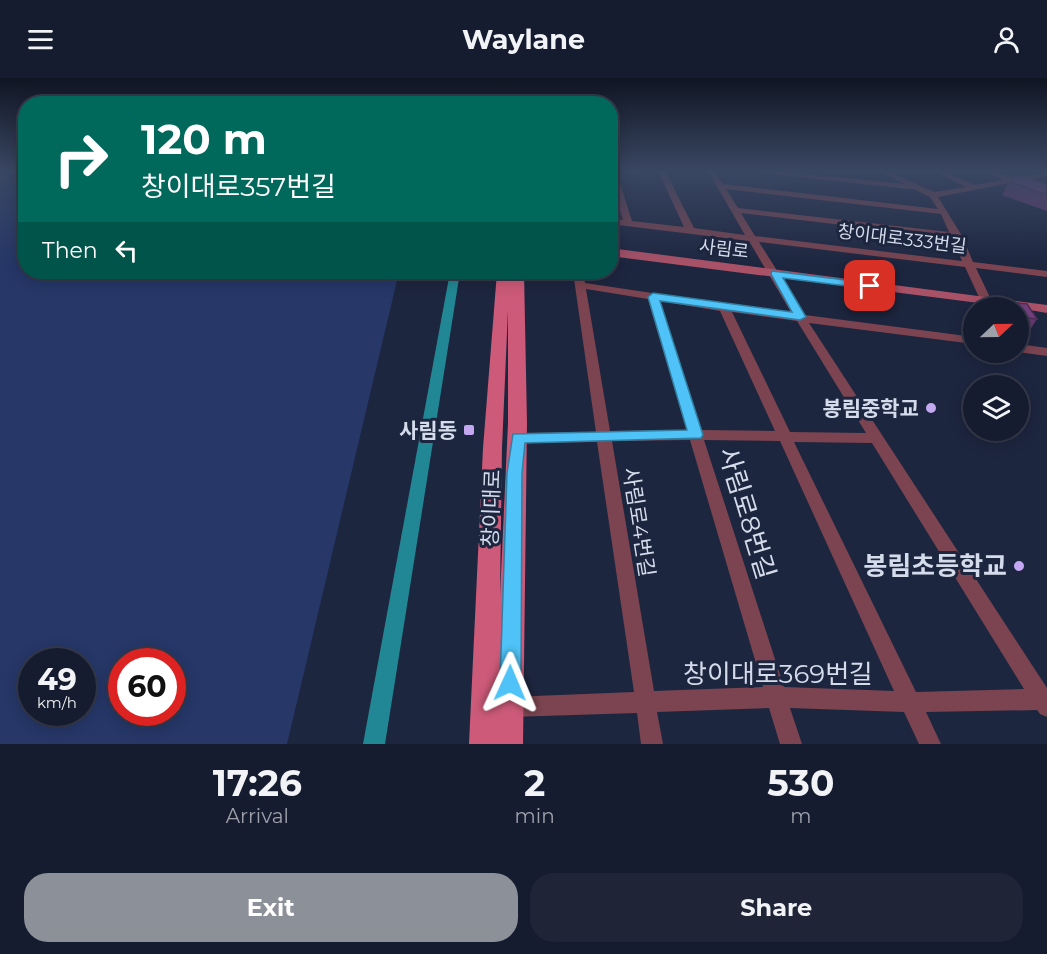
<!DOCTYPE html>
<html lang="en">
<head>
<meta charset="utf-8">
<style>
	:root { --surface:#161c2f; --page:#1f2537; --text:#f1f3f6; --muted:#9ea1aa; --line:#353a4b; --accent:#8c9099 }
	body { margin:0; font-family:Montserrat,"Noto Sans KR",sans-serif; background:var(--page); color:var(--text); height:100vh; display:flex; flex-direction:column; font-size:22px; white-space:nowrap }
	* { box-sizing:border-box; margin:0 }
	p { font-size:20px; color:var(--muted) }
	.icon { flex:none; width:33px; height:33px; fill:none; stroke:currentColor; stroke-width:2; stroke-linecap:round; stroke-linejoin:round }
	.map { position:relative; height:666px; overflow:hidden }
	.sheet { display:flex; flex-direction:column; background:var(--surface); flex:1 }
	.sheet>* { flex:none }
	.banner { position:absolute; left:18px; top:18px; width:600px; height:183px; border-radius:24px; box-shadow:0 3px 15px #0003,0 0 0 2px var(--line); background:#00695c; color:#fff; overflow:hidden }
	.needle { width:39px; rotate:68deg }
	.controls { position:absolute; left:963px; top:219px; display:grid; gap:12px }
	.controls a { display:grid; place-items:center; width:66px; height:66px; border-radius:50%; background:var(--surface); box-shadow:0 3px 15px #0003,0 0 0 2px var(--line); font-size:30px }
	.speed { position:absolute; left:18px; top:570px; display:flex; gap:12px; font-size:30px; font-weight:700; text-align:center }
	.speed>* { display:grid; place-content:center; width:78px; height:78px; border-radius:50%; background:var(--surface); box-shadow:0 3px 15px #0003,0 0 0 2px var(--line); line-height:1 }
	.speed small { font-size:15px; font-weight:400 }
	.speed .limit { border:9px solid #d22; background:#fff; color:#111 }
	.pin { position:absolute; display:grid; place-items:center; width:51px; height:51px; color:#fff; margin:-26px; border-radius:12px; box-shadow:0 3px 9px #0006 }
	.me { position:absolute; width:66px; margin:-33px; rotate:1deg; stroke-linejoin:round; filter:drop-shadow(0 0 4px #0008) }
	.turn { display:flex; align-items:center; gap:21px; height:126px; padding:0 24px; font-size:27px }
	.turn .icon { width:78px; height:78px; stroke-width:2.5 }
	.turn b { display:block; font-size:42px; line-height:51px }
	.then { display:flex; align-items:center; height:57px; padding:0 24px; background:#0003; gap:12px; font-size:22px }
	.eta { display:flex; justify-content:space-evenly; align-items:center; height:102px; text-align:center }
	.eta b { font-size:36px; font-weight:700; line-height:42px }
	.primary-button { display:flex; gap:12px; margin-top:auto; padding:12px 24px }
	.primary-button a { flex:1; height:69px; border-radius:24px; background:var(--accent); color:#fff; font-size:24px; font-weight:700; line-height:69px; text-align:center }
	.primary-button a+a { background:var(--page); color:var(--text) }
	header { display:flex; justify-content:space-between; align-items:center; height:78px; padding:0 24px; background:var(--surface); font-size:27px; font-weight:700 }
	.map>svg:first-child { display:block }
	.green { fill:#263768; fill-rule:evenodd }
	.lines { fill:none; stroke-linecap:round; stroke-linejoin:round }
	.canal { fill:#228794; fill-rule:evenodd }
	.street { fill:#7b4450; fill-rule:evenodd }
	.secondary { fill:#a95167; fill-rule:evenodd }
	.primary { fill:#cc5a78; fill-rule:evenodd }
	.wall { fill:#65396e }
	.building { fill:#754280; stroke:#522e5a; stroke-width:1.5 }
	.route { fill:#4fc3f7; stroke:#337fa1; stroke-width:1.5 }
	.poi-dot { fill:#c4a7f1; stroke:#1d263f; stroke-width:2 }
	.labels { text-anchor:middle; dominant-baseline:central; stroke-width:6; stroke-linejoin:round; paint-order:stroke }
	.far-street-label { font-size:18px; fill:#d4dbeb; stroke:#1d263f }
	.poi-label { font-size:21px; font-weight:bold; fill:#d4dbeb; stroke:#1d263f; text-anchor:end }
	.street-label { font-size:21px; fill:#d4dbeb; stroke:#1d263f }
	.near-street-label { font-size:26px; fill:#d4dbeb; stroke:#1d263f }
	.near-poi-label { font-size:26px; font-weight:bold; fill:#d4dbeb; stroke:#1d263f; text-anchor:end }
</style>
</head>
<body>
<header><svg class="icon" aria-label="menu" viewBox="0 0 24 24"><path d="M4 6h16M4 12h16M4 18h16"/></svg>Waylane<svg class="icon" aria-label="person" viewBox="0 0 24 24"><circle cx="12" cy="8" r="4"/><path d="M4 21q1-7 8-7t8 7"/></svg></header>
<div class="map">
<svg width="1047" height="666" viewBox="0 0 1047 666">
	<rect width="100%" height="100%" fill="#1d263f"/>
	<!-- green -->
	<path class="green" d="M0,93H25L26,194H399L287,666H0ZM32,584H82V634H32ZM122,584H172V634H122Z"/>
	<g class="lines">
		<!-- canal -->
		<path class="canal" d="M450,194H460L385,666H363Z"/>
		<!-- street -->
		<path class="street" d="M610,93H616L632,143L684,149L658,93H665L694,150L745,157L708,93H714L723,106L938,131L930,119L911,110L908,111L761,95L757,93H778L904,106L878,93H887L934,114L966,109L934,93H942L975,107L1003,102L986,93H995L1013,100L1047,94V98L938,119L962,158L973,184L1047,193V199L976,190L995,230H984L965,189L759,164L805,237L974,259V266L809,245L1047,610V639L1040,636L1037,632L926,634L941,666H919L904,634L790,630L802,666H780L769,630L657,634L663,666H641L637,635L510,639L503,636L500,629L503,622L510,619L634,614L597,364L518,365L513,364L511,360L513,356L518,355L596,354L573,194H583L585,205L792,236L749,163L610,146V140L623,142L610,101ZM726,111L941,136L949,154L738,130ZM741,135L952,160L962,183L755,158ZM586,211L648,221L687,352L610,353ZM660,223L720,233L775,353L701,352ZM732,234L797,243L866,355L790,354ZM690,362L763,609L654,613L612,363ZM704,362L780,363L894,613L784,609ZM794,364L872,365L1024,611L916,614Z
			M1018,266L1047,270V278L1018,274Z"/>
		<!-- secondary -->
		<path class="secondary" d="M610,170L1047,227V235L1018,230L610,178Z"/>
		<!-- primary -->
		<path class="primary" d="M497,194H524L527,345L523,666H469L483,370ZM508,232V345L500,518L502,370Z"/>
	</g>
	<!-- wall -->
	<path class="wall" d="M1012,98L1047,106V133L1002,117Z
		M1010,224L1037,241L1030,252L1018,250V230H1006Z"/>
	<!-- building -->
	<path class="building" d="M1012,98H1021L1047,106V117L1010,104Z
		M1010,224L1027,226L1037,241L1020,239L1018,237V230H1013Z"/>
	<!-- sky -->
	<linearGradient id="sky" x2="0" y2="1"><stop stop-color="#101523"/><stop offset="0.5" stop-color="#3a4763"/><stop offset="1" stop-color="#3a4763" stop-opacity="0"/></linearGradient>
	<rect width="1047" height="186" fill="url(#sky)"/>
	<!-- route -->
	<path class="route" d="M772,193L870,205L875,208L870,211L783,200L806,239L800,242L660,223L703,357L701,360L525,365L522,395L521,605L518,613L510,616L503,613L500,605L507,395L513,356L687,352L648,219L653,215L792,234L771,196Z"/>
	<!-- markers -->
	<g class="poi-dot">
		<circle cx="931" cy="330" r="6"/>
		<rect x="463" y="346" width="12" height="12" rx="3"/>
		<circle cx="1019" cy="488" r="6"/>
	</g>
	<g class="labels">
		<!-- far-street labels -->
		<g class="far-street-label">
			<text transform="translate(902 161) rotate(7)">창이대로333번길</text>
			<text transform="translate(724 171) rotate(7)">사림로</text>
		</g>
		<!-- poi labels -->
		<g class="poi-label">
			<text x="919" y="330">봉림중학교</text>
			<text x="457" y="352">사림동</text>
		</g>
		<!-- street labels -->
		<g class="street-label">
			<text transform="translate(491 430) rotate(-88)">창이대로</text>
			<text transform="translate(639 444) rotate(81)">사림로4번길</text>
		</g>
		<!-- near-street labels -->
		<g class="near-street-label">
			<text transform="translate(747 435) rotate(73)">사림로8번길</text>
			<text x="778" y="596">창이대로369번길</text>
		</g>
		<!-- near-poi labels -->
		<g class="near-poi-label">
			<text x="1007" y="488">봉림초등학교</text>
		</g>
	</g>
</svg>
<div class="controls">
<a><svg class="needle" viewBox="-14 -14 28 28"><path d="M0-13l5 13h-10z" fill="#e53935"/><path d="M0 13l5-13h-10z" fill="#9ea1aa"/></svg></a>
<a><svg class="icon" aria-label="layers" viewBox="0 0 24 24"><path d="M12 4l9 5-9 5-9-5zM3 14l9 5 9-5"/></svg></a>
</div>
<div class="speed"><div>49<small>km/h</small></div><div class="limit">60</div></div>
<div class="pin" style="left:870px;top:208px;background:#d93025"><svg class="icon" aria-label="arrive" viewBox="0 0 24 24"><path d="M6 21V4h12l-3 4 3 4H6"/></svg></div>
<svg class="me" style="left:510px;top:605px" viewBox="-20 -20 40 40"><path d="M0-17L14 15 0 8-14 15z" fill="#4fc3f7" stroke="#fff" stroke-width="4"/></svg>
<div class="banner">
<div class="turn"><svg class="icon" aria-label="right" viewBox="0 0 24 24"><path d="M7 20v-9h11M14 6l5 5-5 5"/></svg><div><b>120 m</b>창이대로357번길</div></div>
<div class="then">Then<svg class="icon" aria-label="left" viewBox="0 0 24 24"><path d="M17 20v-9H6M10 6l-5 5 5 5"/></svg></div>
</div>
</div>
<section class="sheet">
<div class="eta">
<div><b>17:26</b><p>Arrival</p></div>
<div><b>2</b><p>min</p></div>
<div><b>530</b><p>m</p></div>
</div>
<div class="primary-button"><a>Exit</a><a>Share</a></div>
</section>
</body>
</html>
